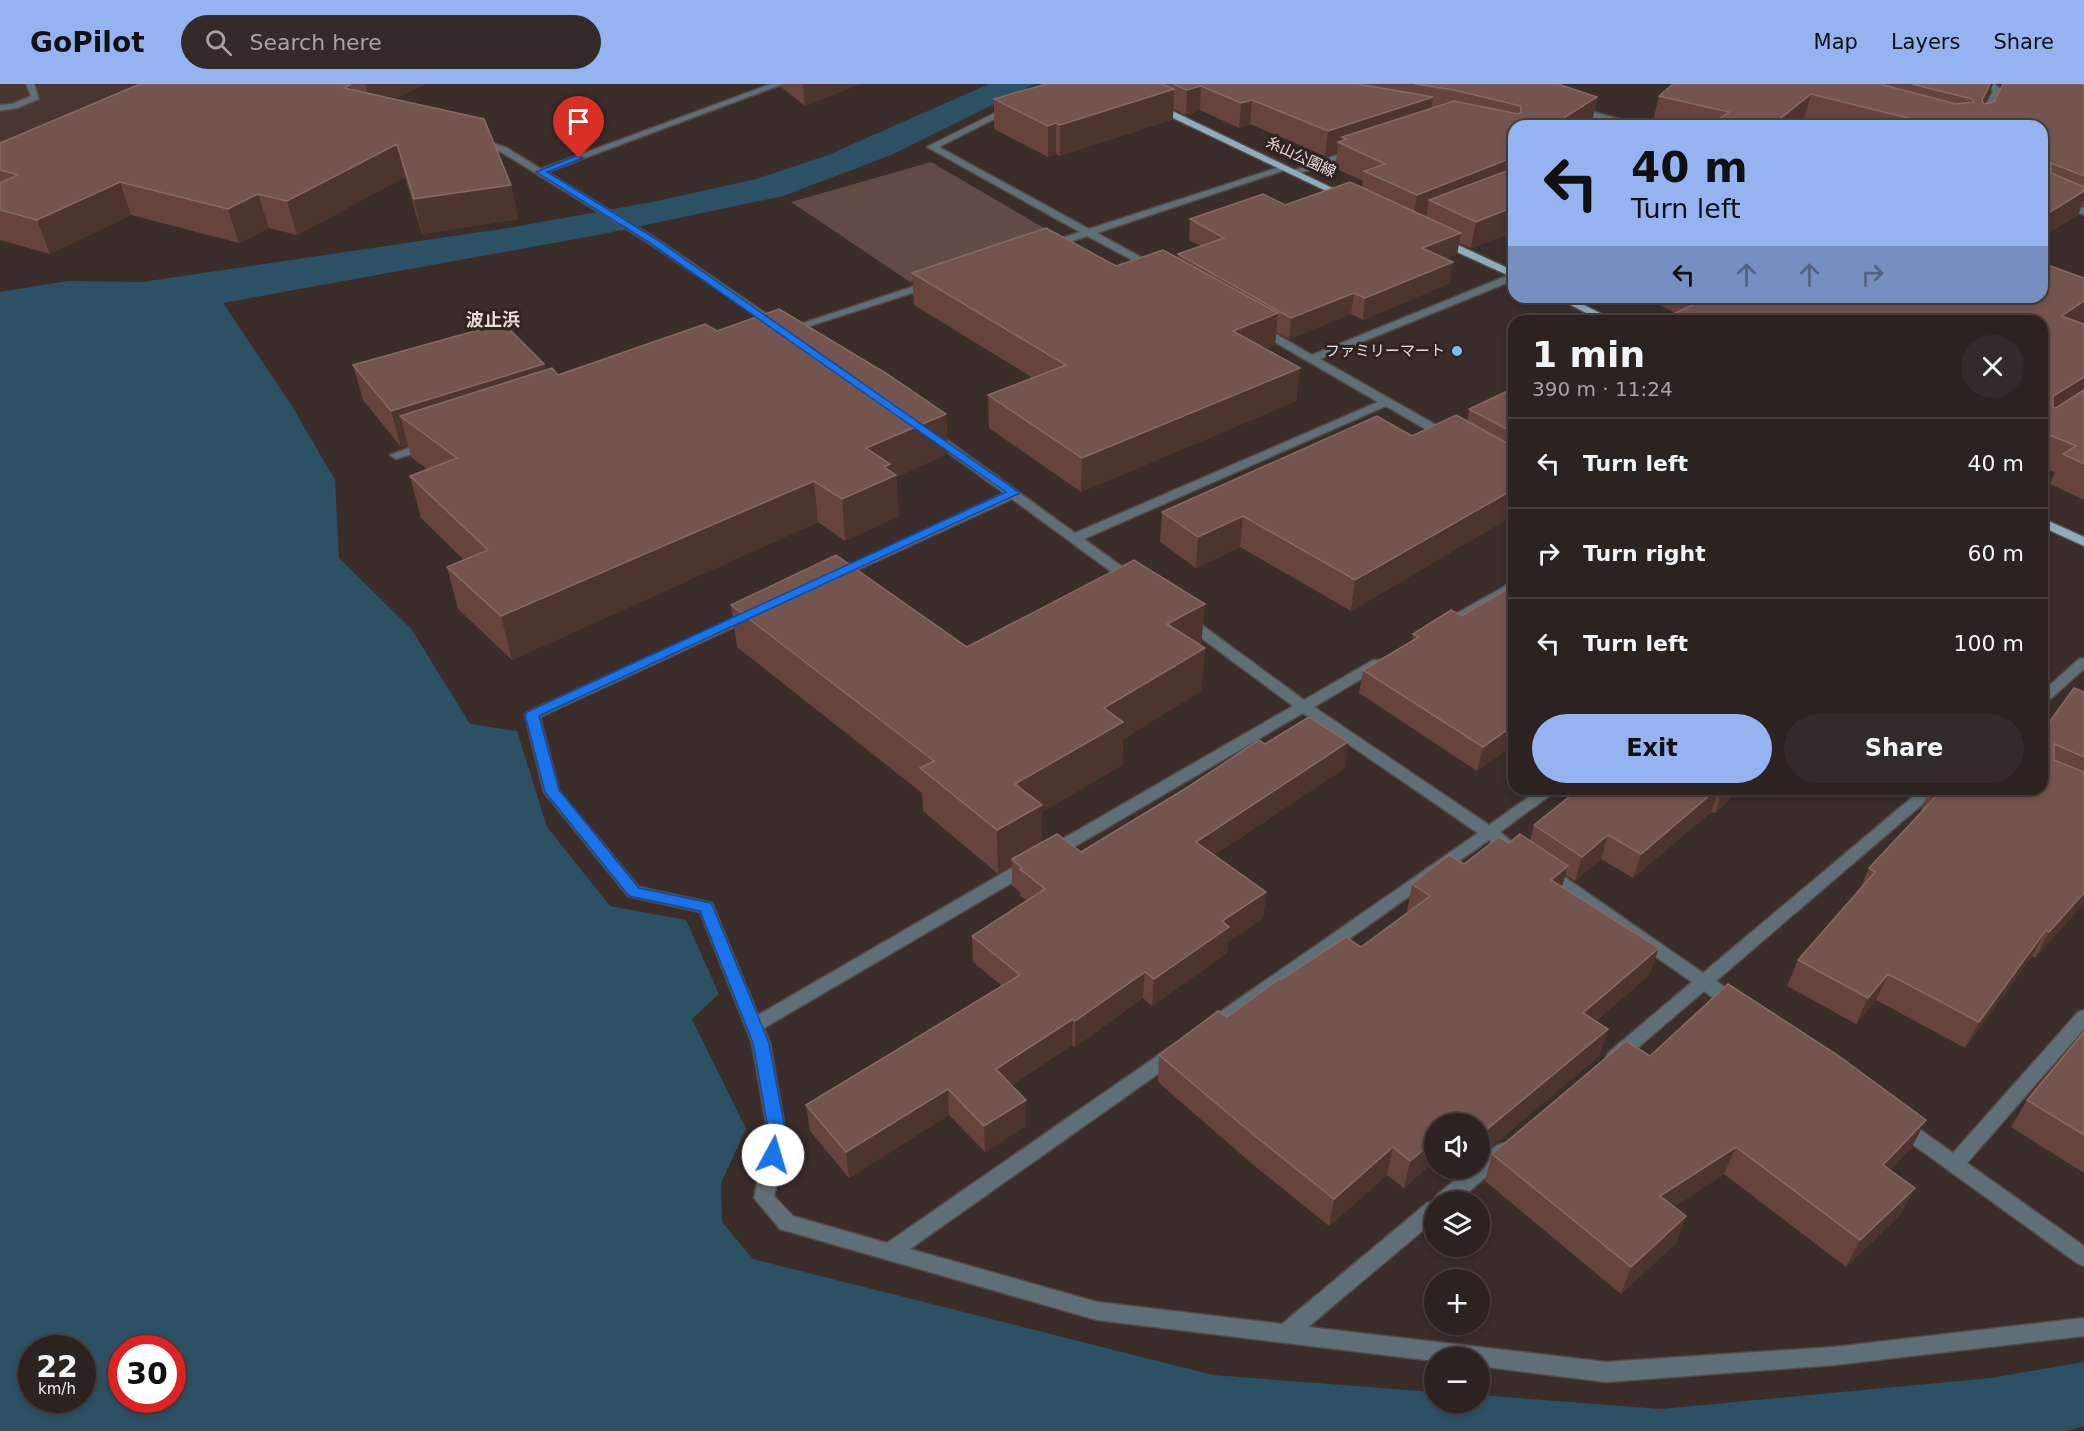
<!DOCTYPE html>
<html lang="en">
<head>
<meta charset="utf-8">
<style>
	:root { --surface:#2c2220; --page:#342a29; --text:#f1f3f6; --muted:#a6a4a5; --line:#483f3e; --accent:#95b2f1 }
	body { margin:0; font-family:"DejaVu Sans","Noto Sans JP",sans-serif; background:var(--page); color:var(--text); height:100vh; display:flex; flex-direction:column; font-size:22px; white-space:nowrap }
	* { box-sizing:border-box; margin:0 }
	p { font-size:20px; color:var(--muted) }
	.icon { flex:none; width:33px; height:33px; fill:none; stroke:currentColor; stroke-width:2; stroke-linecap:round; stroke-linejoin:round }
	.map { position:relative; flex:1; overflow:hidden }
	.sheet { position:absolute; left:1508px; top:231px; width:540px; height:480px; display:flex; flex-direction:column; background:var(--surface); border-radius:18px; box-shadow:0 3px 9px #0003,0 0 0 2px var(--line) }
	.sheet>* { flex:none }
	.hud { position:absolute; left:1508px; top:36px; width:540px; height:183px; border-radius:18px; box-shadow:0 3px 9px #0003,0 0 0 2px var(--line); background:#95b2f1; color:#111; overflow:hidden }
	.tools { position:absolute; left:1424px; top:1029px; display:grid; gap:12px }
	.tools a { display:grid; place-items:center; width:66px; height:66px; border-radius:50%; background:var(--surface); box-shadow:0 3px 9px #0003,0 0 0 2px var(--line); font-size:30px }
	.speed { position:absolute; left:18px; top:1251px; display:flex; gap:12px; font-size:30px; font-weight:700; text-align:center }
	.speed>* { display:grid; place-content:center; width:78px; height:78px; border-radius:50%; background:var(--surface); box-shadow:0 3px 9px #0003,0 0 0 2px var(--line); line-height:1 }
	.speed small { font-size:15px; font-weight:400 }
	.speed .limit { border:9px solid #d22; background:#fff; color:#111 }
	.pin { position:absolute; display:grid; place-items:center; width:51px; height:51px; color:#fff; margin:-62px -26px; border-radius:50% 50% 50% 0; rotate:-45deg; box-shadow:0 0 6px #0007 }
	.pin .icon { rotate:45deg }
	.me { position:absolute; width:66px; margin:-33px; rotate:6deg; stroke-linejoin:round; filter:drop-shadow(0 0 4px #0008) }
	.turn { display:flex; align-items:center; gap:21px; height:126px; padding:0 24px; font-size:27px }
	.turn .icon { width:78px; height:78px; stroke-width:2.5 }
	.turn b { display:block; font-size:42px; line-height:51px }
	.lanes { display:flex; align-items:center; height:57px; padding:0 24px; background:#0003; justify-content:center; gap:30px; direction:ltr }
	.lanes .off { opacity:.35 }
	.round { display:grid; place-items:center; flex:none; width:63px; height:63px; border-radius:32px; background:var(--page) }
	.overview { display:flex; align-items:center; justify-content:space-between; height:102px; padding:0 24px }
	h1 { font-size:36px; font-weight:600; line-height:45px }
	.button { display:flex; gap:12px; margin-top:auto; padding:12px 24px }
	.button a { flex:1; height:69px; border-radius:36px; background:var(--accent); color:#111; font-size:24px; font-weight:600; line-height:69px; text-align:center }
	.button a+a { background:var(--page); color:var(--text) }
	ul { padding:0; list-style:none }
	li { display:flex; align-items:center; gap:18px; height:90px; padding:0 24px; border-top:2px solid var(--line) }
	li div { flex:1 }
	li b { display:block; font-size:22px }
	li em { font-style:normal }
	header { display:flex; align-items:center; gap:36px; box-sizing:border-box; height:84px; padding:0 30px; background:var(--accent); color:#111 }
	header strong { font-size:28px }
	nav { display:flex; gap:33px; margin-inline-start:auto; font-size:21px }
	.search { width:420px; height:54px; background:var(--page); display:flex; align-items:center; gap:15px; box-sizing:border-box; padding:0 21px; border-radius:33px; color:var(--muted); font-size:22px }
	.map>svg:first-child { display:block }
	.built { fill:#493531 }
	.green { fill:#624b47 }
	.water { fill:#2d5164; fill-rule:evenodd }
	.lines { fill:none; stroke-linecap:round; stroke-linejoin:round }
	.minor-casing { stroke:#564946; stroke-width:3 }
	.major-casing { stroke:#564946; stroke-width:3 }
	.minor { fill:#5f6f78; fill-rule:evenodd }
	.major { fill:#8cacbf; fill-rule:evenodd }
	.wall { fill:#66443d }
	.shaded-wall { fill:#4e342e }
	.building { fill:#74544e; stroke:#866a64; stroke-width:1.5 }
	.route { fill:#1a73e8; stroke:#114b97; stroke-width:1.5 }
	.poi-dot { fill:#6ac3f1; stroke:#302321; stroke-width:2 }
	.labels { text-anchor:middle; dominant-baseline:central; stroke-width:6; stroke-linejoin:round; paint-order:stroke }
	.far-street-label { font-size:15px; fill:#e7dedc; stroke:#302321 }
	.far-poi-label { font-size:15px; fill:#e7dedc; stroke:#302321; text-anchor:end }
	.far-quarter-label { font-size:18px; font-weight:bold; fill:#e7dedc; stroke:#302321 }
</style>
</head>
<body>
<header>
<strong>GoPilot</strong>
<div class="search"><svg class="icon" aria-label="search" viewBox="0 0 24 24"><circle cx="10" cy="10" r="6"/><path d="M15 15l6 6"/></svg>Search here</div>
<nav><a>Map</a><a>Layers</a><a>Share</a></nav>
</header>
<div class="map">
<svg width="2084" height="1347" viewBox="0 0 2084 1347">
	<rect width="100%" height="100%" fill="#3a2d2a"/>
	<!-- built -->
	<path class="built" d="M0,0H160L0,65Z"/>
	<!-- green -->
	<path class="green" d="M931,78L1056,151L910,198L791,118Z"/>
	<!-- water -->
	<path class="water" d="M989,0H1035L891,71L783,112L603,150L223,219L292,322L335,396L339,474L412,546L470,640L517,647L547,743L610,822L686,836L719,910L692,935L746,1045L721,1099L722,1138L753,1175L1213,1291L1434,1308V1318H1479V1311L1661,1325L1991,1294L2084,1278V1342L2068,1347H0V208L68,197L142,198L508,144L652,118L756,95L828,71ZM32,1264H82V1316H32ZM122,1264H172V1316H122Z"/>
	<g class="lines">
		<defs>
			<path id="minor" d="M26,0H34L39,15L17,24L0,27V21L12,20L31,12Z
				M771,0H783L547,88L657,155L781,240V244L777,245L649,159L501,68L471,56L476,53L507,64L541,85Z
				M1984,0H1994L2002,6L1983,42H1975L1993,7Z
				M1009,22L1016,24L939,63L1089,145L1283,82L1291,84L1097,149L1157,182V186L1153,187L1087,152L1054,163H1046V159L1080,148L927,63Z
				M1574,23L1638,40L1639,42H1625L1571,28L1570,26Z
				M1356,64L1361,67L1359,69L1297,90L1289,88Z
				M2042,107L2084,124V131L2042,113Z
				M1514,189V196L1320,275L1452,350V356H1444L1386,322L1084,455L1138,494L1140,497L1138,500H1128L1012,415L840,494H830L828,491L1004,409L928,354V348H936L1075,449L1378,318L1254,246V242H1262L1312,271Z
				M933,196L937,197V201L791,248L787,249L782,246Z
				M427,357L433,361L431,364L396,375L390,371Z
				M1514,497V507L1448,544H1438L1436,541Z
				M751,526L758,530L756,533L540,633L559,707L639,803L712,819L758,931L1022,778H1034L1036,782L1034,786L764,944L770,959L786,1050L774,1112L793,1132L887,1159L1170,963L1176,961L1182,963L1185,968L1182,973L910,1165L1097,1218L1282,1240L1427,1119L1434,1117L1436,1112L1469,1084H1479V1076C1489,1068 1498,1055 1512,1060L1514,1065L1512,1070L1457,1118H1434V1137L1308,1243L1606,1278L1834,1263L2084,1234V1252L1834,1281L1606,1298L1479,1282V1274H1434V1277L1097,1236L780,1145L754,1114L768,1050L752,959L700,828L628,812L544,708L525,631L527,628Z
				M1186,532L1191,533L1304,616L1373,576H1383L1385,579L1383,582L1314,623L1489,741L1540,705H1559L1500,748L1521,765L1519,769H1507L1489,756L1216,949L1210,951L1204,949L1201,944L1204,939L1478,749L1303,629L1057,773H1045L1043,769L1045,765L1293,622L1181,539L1179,536Z
				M2084,574V585L2047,618L2042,619V608L2079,575Z
				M1922,705H1940L1716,897L1740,914L1743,919L1740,924C1727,928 1715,915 1704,907L1621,978L1615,980L1609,978L1606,973L1609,968L1692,898L1541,793L1539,789L1541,785H1553L1703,889Z
				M2084,926V945L1967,1079L2084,1162V1182L2077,1179L1894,1047L1892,1042L1894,1037L1901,1034L1908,1037L1953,1069L2078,928Z"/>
			<path id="major" d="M1154,21H1160L1351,113L1343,115L1154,25Z
				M1437,155H1445L1514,187V194L1437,159Z
				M1555,213H1568L1616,237H1602Z
				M2042,434L2084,453V462L2042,443Z"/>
		</defs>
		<!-- minor casing -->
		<use href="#minor" class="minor-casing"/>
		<!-- major casing -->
		<use href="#major" class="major-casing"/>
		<!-- minor -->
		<use href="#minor" class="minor"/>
		<!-- major -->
		<use href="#major" class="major"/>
	</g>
	<!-- wall -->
	<path class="wall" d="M140,0H425L394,15L511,101L518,135L422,150L405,93L297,151L269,144L239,159L131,131L50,170L0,156V59Z
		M781,0H860L805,22L781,3Z
		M1046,0H1558L1597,13L1592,38L1514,42V154L1506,151L1471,164L1459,159L1457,170L1445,175L1450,199L1363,236L1351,230L1289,255L1276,248L1275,261L1265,265L1300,284L1296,317L1081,408L989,344L988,311L1033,294L914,221L912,189L1116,182L1178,174V170L1201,162L1189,156L1190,135L1285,121L1362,103L1363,97L1335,84L1337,68L1325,72L1250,40L1239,44L1200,26L1186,31L1173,25V35L1060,72L1056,70L1048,73L994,45V15Z
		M1673,0H1993L1984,20L2084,0V122L2082,121L2078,131L2042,153V42H1832L1804,35L1795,42H1675L1653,37L1659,12Z
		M1642,213H2042L2084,240V416L2050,400L2055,388L2042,383V237L1676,229Z
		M717,247L946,330L948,370L896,393L899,432L845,457L818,438L512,576L458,525L447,483L464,476L421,434L410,392L427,385L411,373L408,361L401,363L363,316L353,281L544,280L545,287L558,291Z
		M1514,304V431L1351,527L1240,463L1196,484L1160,458L1162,428L1412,352L1467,338L1469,325Z
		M1514,501V663L1512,662L1477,687L1359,609L1363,586L1412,557L1413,550L1462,532Z
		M731,521L967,563L1201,562L1205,564L1201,607L1123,655L1122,681L1042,728V758L1081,768L1265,660L1345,684L1214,771L1266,808L1263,834L1228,858L1227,869L1152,922L1143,914L1075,963L1072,961L1012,1001L1026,1042L985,1068L949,1031L849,1094L810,1047L806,1021L1002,902L973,878L972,852L1026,816L1020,812V808L1012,802V782L998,790L923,727L922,709L737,563Z
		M2084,608V819L2035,874L2032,872L1965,964L1876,916L1856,940L1787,902L1798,876L1860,805L1869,784L1922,727L1921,726L1930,705H2042V648Z
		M1579,705H1739L1715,729L1711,728L1633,794L1601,775L1575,797L1565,791L1562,803L1659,864L1649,891L1596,937L1608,945L1599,972L1479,1073V1040H1434V1078L1404,1104L1387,1091L1329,1142L1251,1079L1158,998L1159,971L1227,933L1281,896L1361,863L1408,828L1407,827L1412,800L1464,780L1509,759L1530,757L1534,741Z
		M2084,948V1089L2011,1043L2027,1016Z
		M1650,972L1912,1063L1890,1086L1915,1104L1900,1131L1846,1183L1724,1090L1674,1123L1686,1132L1676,1159L1621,1210L1485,1097L1492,1070Z"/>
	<!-- shaded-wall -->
	<path class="shaded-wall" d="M0,0H24L25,4L0,9Z
		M36,0H50L37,2Z
		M365,0H425L371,26Z
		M803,0H860L805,22Z
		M1990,0H1993L1990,8L1973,41L1982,16Z
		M350,1L358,33L344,4Z
		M1201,2L1200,26L1186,31L1187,6Z
		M1174,5L1173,35L1060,72V41Z
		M1811,10L1804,35L1795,42H1771Z
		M1433,13L1430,38L1347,55L1342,53L1341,60L1338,58L1337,68L1325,72L1328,47Z
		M1597,13L1592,38L1585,42H1551Z
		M1252,16L1250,40L1239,44L1241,19Z
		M1056,39V70L1048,73V42Z
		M397,60L405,93L297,151L287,117Z
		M1514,73V97L1429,116L1426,132L1413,137L1417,111Z
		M120,98L131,131L50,170L37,136Z
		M511,101L518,135L422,150L414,115Z
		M2084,107V115L2078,131L2042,153V133Z
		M258,110L269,144L239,159L228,125Z
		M1511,124L1506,151L1471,164L1476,138Z
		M1461,149L1457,170L1419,185L1422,164Z
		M1453,178L1450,199L1363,236L1365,214Z
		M1354,209L1351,230L1289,255L1291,234Z
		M1694,213H1706L1702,227L1688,234Z
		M2084,217V237L2050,260L2061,232Z
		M1278,229L1275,261L1230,279L1233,247Z
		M544,280L551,315L400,332L408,361L401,363L391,327Z
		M1300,284L1296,317L1081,408L1082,374Z
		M2084,293V314L2042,341L2053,312Z
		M946,330L948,370L896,393L899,432L845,457L842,415L866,364Z
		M814,397L818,438L512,576L501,532Z
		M1514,405V431L1351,527L1355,496Z
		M1243,432L1240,463L1196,484L1198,453Z
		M1205,520L1201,562L1167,540Z
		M1205,564L1201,607L1123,655L1122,681L1042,728V765L1012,775V782L998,790L997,746L1015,700L1104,624Z
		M1514,641V656L1512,662L1477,687L1483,663Z
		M1348,658L1345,684L1194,784L1196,758Z
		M1717,705H1719L1711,728L1633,794L1641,770Z
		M1723,705H1739L1715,729Z
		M1608,751L1601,775L1575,797L1582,773Z
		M1568,782L1560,809L1551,796Z
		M1266,808L1263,834L1228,858L1227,869L1152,922L1154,895L1222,837Z
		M2084,809V819L2035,874L2049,848Z
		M2046,846L2032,872L1965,964L1979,938Z
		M1659,864L1649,891L1575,956L1583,929Z
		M1145,888L1143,914L1075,963V937Z
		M1888,890L1876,916L1856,940L1868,914Z
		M1073,935L1072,961L996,1012V985Z
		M1608,945L1599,972L1479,1073L1484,1055L1485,1047Z
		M948,1005L949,1031L849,1094L846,1068Z
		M1026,1016V1042L985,1068L984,1042Z
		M1926,1036L1912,1063L1869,1108L1883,1081Z
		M1434,1057V1078L1404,1104L1410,1077Z
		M1393,1063L1387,1091L1329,1142L1334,1115Z
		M1736,1063L1724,1090L1650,1139L1660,1112Z
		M1915,1104L1900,1131L1846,1183L1860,1156Z
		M1686,1132L1676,1159L1621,1210L1631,1183Z"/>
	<!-- building -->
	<path class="building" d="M140,0H345L350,1L344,4L484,35L511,101L414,115L397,60L287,117L258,110L228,125L120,98L37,136L0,126V99L18,91L0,86V59Z
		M1046,0H1163L1174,5L1060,41L1056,39L1048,42L994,15Z
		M1173,0H1358L1433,13L1328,47L1252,16L1241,19L1201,2L1187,6Z
		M1415,0H1558L1597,13L1551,42H1514V73L1417,111L1364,87L1385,80L1338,58L1347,55L1342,53L1454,17L1518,30L1521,28V22L1454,6Z
		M1673,0H1880L1956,20L1974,18L1972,15L1912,0H1990L1982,16L1984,20L1994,18L2003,0H2084V92L2051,79V89L2084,103V107L2042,133V42H1940L1811,10L1771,42H1709L1729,28L1659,12Z
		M1514,84V126L1511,124L1476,138L1429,116Z
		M1350,98L1461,149L1422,164L1453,178L1365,214L1354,209L1291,234L1178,170L1224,154L1190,135L1263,110L1285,121Z
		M1046,144L1116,182L1163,166L1278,229L1233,247L1300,284L1082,374L988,311L1066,281L912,189Z
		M2042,179L2084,194V217L2061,232L2084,240V293L2053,312V323L2056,324L2084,306V380L2063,370L2076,362L2042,348V237H1658L1710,213H2042Z
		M779,225L887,290L946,330L866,364L890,380L884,383L896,391L842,415L814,397L501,532L447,483L488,466L410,392L457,374L400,332L552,284L558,291L705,240L717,247Z
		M503,239L544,280L391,327L353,281Z
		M1514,304V349L1469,325Z
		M1456,331L1514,363V405L1355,496L1243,432L1198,453L1162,428L1377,332L1412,352Z
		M836,471L967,563L1134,476L1205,520L1167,540L1205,564L1104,624L1123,638L1015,700L1042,721L997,746L920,684L934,677L731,521Z
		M1514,501V641L1483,663L1363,586L1419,553L1413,550L1451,526L1462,532Z
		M2074,604L2084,608V673L2054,660V676L2084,688V809L2049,848L2046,846L1979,938L1888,890L1868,914L1798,876L1875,788L1869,784L1942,706L1940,705H2042V648Z
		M1309,633L1348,658L1196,758L1266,808L1222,837L1229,843L1154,895L1145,888L1075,937L1073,935L996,985L1026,1016L984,1042L948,1005L846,1068L806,1021L1020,891L972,852L1045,805L1020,785L1022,784L1012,775L1057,750L1081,768L1188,703L1259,656L1265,660Z
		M1579,705H1717L1641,770L1608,751L1582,773L1534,741Z
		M1520,750L1568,782L1551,796L1659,864L1583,929L1608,945L1485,1047L1484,1055H1479V1040H1434V1057L1410,1077L1393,1063L1334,1115L1255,1052L1159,971L1218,927L1227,933L1279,895L1281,896L1346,853L1361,863L1430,812L1412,800L1449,771L1464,780L1499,753L1509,759Z
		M1728,900L1839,972L1926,1036L1883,1081L1915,1104L1860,1156L1736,1063L1660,1112L1686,1132L1631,1183L1492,1070L1626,957L1650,972Z
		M2084,948V1051L2027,1016Z"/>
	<!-- route -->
	<path class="route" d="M576,72L583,74L547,88L656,155L1020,409L539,632L559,706L639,804L706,818L711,819L713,823L769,959L786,1050L779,1076L773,1078L767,1076L764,1071L769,1050L753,959L700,827L629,812L545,708L525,631L527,628L1006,408L650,159L536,88Z"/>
	<!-- markers -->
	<circle class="poi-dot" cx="1457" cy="267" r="6"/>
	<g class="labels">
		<!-- far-street labels -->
		<g class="far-street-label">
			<text transform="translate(1301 73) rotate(25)">糸山公園線</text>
		</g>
		<!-- far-poi labels -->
		<g class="far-poi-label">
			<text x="1445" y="267">ファミリーマート</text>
		</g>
		<!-- far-quarter labels -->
		<g class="far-quarter-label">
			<text x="493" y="235">波止浜</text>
		</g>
	</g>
</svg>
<div class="tools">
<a><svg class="icon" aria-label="sound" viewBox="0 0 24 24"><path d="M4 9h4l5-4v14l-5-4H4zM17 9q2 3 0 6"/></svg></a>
<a><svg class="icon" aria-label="layers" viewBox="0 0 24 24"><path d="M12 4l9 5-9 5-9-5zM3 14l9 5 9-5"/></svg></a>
<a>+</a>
<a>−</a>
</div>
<div class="speed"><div>22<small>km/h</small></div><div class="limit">30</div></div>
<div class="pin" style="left:579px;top:74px;background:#d93025"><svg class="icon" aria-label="arrive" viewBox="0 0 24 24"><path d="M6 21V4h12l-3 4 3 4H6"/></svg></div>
<svg class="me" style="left:773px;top:1071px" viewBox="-20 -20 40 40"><circle r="19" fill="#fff"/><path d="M0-13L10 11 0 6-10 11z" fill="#1a73e8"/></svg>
<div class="hud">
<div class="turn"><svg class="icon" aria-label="left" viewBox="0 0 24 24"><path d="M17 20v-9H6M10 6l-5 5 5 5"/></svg><div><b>40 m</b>Turn left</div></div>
<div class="lanes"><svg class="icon" aria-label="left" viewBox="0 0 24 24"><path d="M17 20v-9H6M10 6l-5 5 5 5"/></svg><svg class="icon off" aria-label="ahead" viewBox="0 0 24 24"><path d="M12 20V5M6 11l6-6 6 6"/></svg><svg class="icon off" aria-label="ahead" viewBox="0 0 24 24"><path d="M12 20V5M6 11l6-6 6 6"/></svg><svg class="icon off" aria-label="right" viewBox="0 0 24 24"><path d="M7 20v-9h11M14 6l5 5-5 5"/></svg></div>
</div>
<section class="sheet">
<div class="overview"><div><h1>1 min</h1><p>390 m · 11:24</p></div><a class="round"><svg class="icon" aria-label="close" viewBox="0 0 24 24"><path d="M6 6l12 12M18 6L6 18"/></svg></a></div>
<ul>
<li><svg class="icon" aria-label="left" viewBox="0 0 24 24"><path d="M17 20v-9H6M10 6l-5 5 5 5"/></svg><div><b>Turn left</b></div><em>40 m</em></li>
<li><svg class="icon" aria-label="right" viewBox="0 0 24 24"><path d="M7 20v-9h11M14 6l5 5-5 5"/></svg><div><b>Turn right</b></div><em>60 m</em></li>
<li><svg class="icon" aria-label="left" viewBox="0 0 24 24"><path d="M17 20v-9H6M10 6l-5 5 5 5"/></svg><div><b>Turn left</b></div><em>100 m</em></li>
</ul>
<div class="button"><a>Exit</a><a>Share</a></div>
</section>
</div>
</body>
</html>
